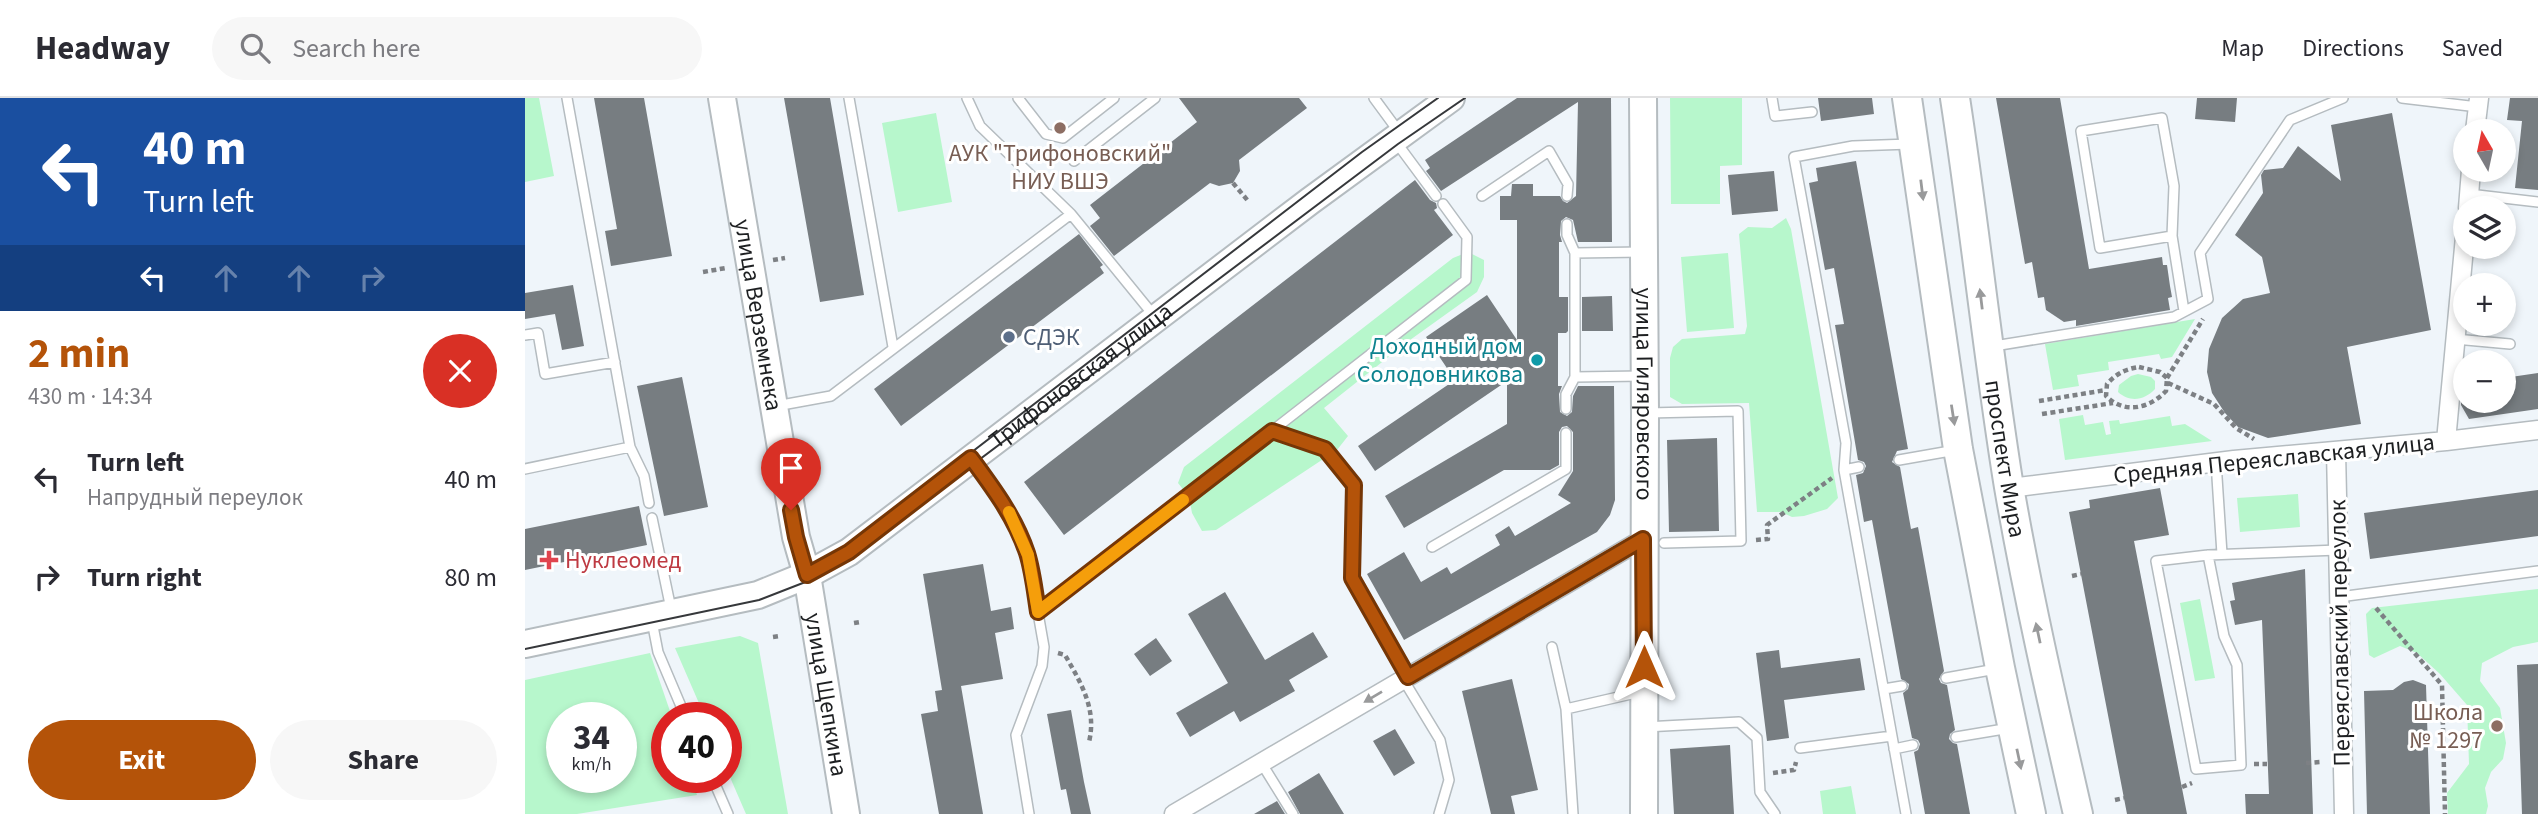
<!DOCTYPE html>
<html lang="en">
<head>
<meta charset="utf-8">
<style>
	:root { --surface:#fff; --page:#f7f7f7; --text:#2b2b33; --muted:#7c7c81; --line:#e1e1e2; --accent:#b45309 }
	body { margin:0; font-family:"Source Sans 3",sans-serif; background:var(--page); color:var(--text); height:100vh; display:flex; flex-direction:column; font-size:26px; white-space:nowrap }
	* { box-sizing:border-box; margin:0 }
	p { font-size:23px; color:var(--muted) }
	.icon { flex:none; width:38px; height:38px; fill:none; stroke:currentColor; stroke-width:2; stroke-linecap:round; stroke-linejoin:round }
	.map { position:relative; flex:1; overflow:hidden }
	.details { display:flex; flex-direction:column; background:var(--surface); width:525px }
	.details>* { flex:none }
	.guide { background:#1a4fa0; color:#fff; overflow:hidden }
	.needle { width:46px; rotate:351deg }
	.buttons { position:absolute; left:1928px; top:21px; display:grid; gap:14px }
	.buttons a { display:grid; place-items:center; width:63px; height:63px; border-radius:50%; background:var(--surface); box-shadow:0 4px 10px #0003; font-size:35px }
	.speed { position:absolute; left:21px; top:604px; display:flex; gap:14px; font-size:35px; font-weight:700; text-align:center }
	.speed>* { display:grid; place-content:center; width:91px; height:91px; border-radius:50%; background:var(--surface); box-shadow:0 4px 10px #0003; line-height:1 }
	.speed small { font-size:18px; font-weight:400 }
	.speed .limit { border:10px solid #d22; background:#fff; color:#111 }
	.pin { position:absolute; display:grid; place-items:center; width:60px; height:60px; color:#fff; margin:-72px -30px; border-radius:50% 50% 50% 0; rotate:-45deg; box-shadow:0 0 7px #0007 }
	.pin .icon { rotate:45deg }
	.me { position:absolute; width:77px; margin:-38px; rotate:0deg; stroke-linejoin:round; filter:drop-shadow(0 0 5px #0008) }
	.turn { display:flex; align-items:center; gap:24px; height:147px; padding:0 28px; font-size:32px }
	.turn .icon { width:91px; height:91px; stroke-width:2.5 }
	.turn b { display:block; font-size:49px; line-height:60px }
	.lanes { display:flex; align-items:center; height:66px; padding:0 28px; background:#0003; justify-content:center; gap:35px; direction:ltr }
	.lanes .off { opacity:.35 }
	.round { display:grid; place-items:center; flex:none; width:74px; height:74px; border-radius:37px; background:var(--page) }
	.overview { display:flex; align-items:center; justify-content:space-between; height:119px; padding:0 28px }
	h1 { font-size:42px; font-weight:700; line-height:52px; color:var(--accent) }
	.action { display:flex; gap:14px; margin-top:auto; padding:14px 28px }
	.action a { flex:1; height:80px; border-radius:42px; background:var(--accent); color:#fff; font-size:28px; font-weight:700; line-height:80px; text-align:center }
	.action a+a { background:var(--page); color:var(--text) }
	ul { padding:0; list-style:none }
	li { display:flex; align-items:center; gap:21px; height:98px; padding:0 28px }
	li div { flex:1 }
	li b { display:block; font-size:26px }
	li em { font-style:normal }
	header { display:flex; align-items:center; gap:42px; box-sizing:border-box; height:98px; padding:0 35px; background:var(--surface); border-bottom:2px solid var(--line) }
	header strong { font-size:33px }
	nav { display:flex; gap:38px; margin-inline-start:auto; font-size:24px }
	.search { width:490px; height:63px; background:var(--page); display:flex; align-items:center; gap:18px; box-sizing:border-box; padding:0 24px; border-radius:38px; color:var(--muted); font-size:26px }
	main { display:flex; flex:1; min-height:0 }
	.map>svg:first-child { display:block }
	.green { fill:#b7f7cc; fill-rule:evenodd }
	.building { fill:#777d81 }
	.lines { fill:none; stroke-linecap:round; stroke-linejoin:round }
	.lane-casing { stroke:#b5bcc0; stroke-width:12 }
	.street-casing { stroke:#b5bcc0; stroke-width:21 }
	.secondary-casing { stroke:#b5bcc0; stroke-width:30 }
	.primary-casing { stroke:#b5bcc0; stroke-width:32 }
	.path { stroke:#7d8084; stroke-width:4.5; stroke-dasharray:5 3.5; stroke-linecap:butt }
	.lane { stroke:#fff; stroke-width:9 }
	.street { stroke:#fff; stroke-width:18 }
	.secondary { stroke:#fff; stroke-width:26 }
	.primary { stroke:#fff; stroke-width:28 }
	.tram { stroke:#36383b; stroke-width:2 }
	.oneway { fill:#999a9b }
	.route-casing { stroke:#753606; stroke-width:18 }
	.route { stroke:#b45309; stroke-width:12 }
	.slow { stroke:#f59e0b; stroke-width:12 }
	.education-dot { fill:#8d6e63; stroke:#fff; stroke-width:2.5 }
	.service-dot { fill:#5c6f8a; stroke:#fff; stroke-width:2.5 }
	.culture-dot { fill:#0f9aa8; stroke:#fff; stroke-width:2.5 }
	.health-dot { fill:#e0444e; stroke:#fff; stroke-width:2.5 }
	.labels { text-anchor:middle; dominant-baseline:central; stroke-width:6; stroke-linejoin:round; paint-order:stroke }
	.education-label { font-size:24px; fill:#785e54; stroke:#fff }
	.street-label { font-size:24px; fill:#1d1f21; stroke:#fff }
	.service-label { font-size:24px; fill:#4e5e75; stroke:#fff; text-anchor:start }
	.culture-label { font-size:24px; fill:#0d838f; stroke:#fff; text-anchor:end }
	.health-label { font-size:24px; fill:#be3a42; stroke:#fff; text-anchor:start }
</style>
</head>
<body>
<header>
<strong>Headway</strong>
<div class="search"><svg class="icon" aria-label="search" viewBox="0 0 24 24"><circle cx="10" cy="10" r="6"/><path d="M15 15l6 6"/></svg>Search here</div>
<nav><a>Map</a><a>Directions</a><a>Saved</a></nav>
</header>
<main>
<section class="details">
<div class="guide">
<div class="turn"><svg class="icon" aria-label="left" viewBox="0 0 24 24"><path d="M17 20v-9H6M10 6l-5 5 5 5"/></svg><div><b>40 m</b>Turn left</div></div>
<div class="lanes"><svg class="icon" aria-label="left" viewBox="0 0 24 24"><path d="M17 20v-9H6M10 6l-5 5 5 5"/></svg><svg class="icon off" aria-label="ahead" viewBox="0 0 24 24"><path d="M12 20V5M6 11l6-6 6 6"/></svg><svg class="icon off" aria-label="ahead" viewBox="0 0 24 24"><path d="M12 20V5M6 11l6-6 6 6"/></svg><svg class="icon off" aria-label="right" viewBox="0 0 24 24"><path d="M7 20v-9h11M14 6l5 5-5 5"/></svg></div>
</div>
<div class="overview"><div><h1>2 min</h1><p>430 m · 14:34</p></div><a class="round" style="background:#d93025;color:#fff"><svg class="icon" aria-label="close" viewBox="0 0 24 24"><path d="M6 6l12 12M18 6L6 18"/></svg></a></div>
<ul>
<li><svg class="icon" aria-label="left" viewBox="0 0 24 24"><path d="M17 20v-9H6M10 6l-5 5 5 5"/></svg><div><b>Turn left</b><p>Напрудный переулок</p></div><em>40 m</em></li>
<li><svg class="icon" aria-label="right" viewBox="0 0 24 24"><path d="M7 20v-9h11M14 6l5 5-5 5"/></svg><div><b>Turn right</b></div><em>80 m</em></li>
</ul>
<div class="action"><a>Exit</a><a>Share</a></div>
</section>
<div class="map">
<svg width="2013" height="716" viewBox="0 0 2013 716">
	<rect width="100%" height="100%" fill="#eff5fa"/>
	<!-- green -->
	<path class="green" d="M0,0H14L29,78L0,84Z
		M1145,0H1217V67L1195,68V106H1146Z
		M411,15L427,104L373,114L357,25Z
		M1261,120L1266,131L1313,400L1302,411L1279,418L1267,419L1256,414H1232L1224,305L1157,306L1145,299V260L1148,249L1157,241L1220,236L1222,228L1214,136L1223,129L1247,130Z
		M943,154L959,162V179L952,194L885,242L799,310L823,338L812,352L691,432L677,433L667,415L664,399L653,385L659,369L928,160Z
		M1203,155L1209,230L1162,234L1156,159Z
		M1670,221L1647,259L1636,261L1634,256L1583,264L1584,272L1552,277L1554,288L1528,292L1520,246Z
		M1613,276L1626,279L1630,283V291C1620,302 1605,305 1593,294L1594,287L1606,278Z
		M1558,317L1560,327L1578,324L1581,337L1586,336L1584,323L1594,322L1595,326L1645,318L1647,328L1660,326L1687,343L1540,362L1534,321Z
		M1773,396L1775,429L1715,434L1712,400Z
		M2013,491V544L1988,549L1957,565L1955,583L1975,610L1981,645L1978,661L1966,674L1960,690L1963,708L1961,716H1923L1922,695L1944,666L1942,607L1915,576L1892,555L1875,548L1849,560L1844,557L1841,516L1847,510Z
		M1675,501L1690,580L1670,583L1655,505Z
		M215,538L233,545L263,716H221L201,670V620L180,619L150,550Z
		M125,555L147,619L142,620V679H166L172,697L52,716H0V582ZM37,620H96V679H37Z
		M1326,688L1331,716H1298L1295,693Z"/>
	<!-- building -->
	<path class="building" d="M69,0H119L147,158L86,168L80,133L92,131Z
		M259,0H305L339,197L295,204Z
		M654,0H774L782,10L714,62L715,73L708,85L694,88L685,85L589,158L565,128L575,120L565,107L672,24Z
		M992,0H1086L1087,144H1053L1048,122L1041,119L1036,123L1035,137L1037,144H1034V199H1043V233L1041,235H1033V288H1037L1034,296L1035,314L1042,318L1047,314L1048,298L1053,288H1089L1090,402L1085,417L1072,434L879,542L842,476L879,454L896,484L922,469L926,476L975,447L970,437L984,428L990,438L1046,405L1033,397L1048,373V334L1042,328L1037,329L1034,334V367L1025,372H979L879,430L860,398L982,326V283L850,373L833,348L930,282L901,239L962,197L992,242V122H975V98H986L987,86H1008V98H1035L1038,103L1042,105L1051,98L1053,4L916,93L901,73L905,70L900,62Z
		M1293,0H1347L1349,16L1296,23Z
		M1471,0H1535L1564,171L1637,159L1638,167H1642L1645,188L1647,199L1643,200L1645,212L1551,228V222L1539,224L1521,212L1519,199L1513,200L1507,164L1500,166Z
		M1672,0H1712L1710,24L1670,21Z
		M1985,0H2013V92L1990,90L1997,23L1982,22Z
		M1867,15L1906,232L1822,249L1836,326L1743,340L1713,329L1700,315L1687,295L1682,274L1684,251L1697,220L1718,201L1745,195L1737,159L1710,137L1738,95L1736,77L1739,72L1758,70L1773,48L1816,83L1806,27Z
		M1331,63L1383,351L1372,353L1367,364L1375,369L1386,431L1393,429L1419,573L1414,581L1416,585L1422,587L1430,632L1425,636L1424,641L1428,645L1432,646L1445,716H1400L1389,654L1393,652L1395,646L1393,642L1387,640L1378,595L1383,591L1384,586L1376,581L1347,422L1339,424L1331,377L1338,375L1341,368L1339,364L1333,362L1310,227L1319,226L1309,170L1300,172L1284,85L1293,83L1291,70Z
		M1249,73L1253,113L1207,117L1203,77Z
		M890,82L905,102L911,105L912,110L909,112L928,137L539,437L499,384Z
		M554,136L578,167L575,169L579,175L376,328L349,291Z
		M48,187L59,248L37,252L30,216L0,221V195Z
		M1087,198L1088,233H1057V199Z
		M2013,275V311L1944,321L1936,307V303H1979V280Z
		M157,279L183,409L139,418L112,288Z
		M1192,340L1194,433L1144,434L1142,342Z
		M1635,390L1644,437L1609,443L1662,716H1602L1544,414L1565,410L1564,402Z
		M2013,392V438L1845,461L1839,415Z
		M114,408L122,447L0,472V431Z
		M458,466L466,513L486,509L489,531L470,535L478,581L436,588L458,716H414L396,616L413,613L410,593L417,592L398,476Z
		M1780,471L1788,716H1721L1720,696H1744L1737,522L1710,527L1705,503L1710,502L1707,485Z
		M700,494L740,562L788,534L803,559L764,582L770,593L715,624L709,613L665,639L651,615L703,585L663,516Z
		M631,540L647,563L625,578L609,556Z
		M1254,552L1256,570L1335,560L1340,592L1259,602L1264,640L1242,643L1231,555Z
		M2013,566V716H1997L1992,567Z
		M987,581L1013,692L986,698L990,716H966L937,593Z
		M1888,582L1901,587L1905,716H1842L1839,593L1868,592L1879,584Z
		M546,612L559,684L566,716H546L541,691L536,692L522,616Z
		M870,631L890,665L869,678L848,643Z
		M1205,647L1209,716H1149L1145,651Z
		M794,675L819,716H775L763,694Z
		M752,703L760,716H729Z"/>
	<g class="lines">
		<defs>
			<path id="lane" d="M324,0L368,249
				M442,0L455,28L546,116
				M493,0L521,36L538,40L589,0
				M849,0L874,34
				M1247,0L1250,18L1287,14
				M1877,0L1953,9
				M871,44L911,98
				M549,63L630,0
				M1944,96L2013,104
				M957,98L1024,53L1043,86L1042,98
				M1042,126V137L1050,155
				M1647,138L1575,150L1556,33L1637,20L1649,88L1647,138L1659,213
				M1117,154L1050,155V279L1117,278
				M0,237L13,235L20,276L90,264
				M1930,241L1985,246
				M1469,248L1649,219L1683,201L1675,155L1765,22L1818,0
				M251,308L306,298L546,116L630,219
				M1041,311V296L1050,279
				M1122,315L1213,313L1216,443L1139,445
				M747,333L800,351L829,387L827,480L883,579
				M105,349L119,378L124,405
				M1374,362L1431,352
				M449,364C471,393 490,421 502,455C508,473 510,495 513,515
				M1691,364L1697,456
				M0,371L105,349L42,0
				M1319,372L1334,369
				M127,420L146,511
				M907,449L1041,371V335
				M1683,457L1631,463L1671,671L1716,667L1712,567L1699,538L1683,457L1813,452
				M1814,499L2013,473
				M127,523L133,554L161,620
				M1027,549L1041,611L1048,716
				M1421,580L1471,571
				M878,581L915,642L924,682L914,716
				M1359,591L1377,588
				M1041,611L1115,594
				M1120,629L1214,624L1232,640L1235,694L1250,716
				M1431,639L1485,630
				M1275,650L1367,638
				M1369,651L1388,647
				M737,666L768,716
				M187,679L203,716
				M504,716L491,637L517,568L519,549L513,515L941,182L942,139L918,106
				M1381,716L1319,372L1321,345L1269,59L1328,48L1385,46"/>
			<path id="street" d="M1950,33L1954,0
				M1943,110L1946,72
				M1921,343L1941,128
				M1811,353L1819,716
				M1485,390L1709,362L1921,343L2013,332
				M649,716L1118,441"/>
			<g id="secondary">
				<path id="s1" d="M197,0L271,439L282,477L321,716"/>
				<path id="s2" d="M1118,0L1120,315L1119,716"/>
				<path id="s3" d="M0,546L233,497L282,477L324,454L785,103L926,0"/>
			</g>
			<g id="primary">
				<path d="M1382,0L1433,351L1475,570L1506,716"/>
				<path id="s4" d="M1430,0C1450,129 1463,260 1484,389C1503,499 1528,607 1553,716"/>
			</g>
		</defs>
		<!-- lane casing -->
		<use href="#lane" class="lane-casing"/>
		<!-- street casing -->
		<use href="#street" class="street-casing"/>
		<!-- secondary casing -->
		<use href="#secondary" class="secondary-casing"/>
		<!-- primary casing -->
		<use href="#primary" class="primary-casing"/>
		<!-- path -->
		<path class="path" d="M708,85L724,104
			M248,162L260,160
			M178,174L201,170
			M1614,269L1635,274L1642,280L1641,293C1625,310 1600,317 1581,298L1582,286C1591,276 1600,271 1614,269Z
			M1642,280L1678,221
			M1643,285L1689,306L1711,330L1729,341
			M1514,303L1581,292
			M1517,316L1588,305
			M1231,442L1243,441L1242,427L1307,380
			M1547,478L1556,476
			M1851,510L1917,587L1920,716
			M329,525L335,524
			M248,539L255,538
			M533,555L540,557C556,585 572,611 564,644
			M1781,665L1796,664
			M1729,666H1742
			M1248,675L1269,672L1271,664
			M1657,689L1667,685
			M1590,702L1599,700"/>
		<!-- lane -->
		<use href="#lane" class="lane"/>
		<!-- street -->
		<use href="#street" class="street"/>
		<!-- secondary -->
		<use href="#secondary" class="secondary"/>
		<!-- primary -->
		<use href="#primary" class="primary"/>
		<!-- tram -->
		<path class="tram" d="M348,430L837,54L913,0
			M0,551L234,502L283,483L325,459L873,46L940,0"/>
	</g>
	<!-- one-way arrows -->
	<defs><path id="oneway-solid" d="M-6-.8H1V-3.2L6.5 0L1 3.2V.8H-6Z" transform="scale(1.75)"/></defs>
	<g class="oneway">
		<use href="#oneway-solid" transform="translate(1397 92) rotate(83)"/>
		<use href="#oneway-solid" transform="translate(1456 201) rotate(-97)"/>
		<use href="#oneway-solid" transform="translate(1428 317) rotate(81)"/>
		<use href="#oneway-solid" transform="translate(1513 535) rotate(-102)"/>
		<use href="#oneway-solid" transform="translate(848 599) rotate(149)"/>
		<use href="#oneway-solid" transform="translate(1494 661) rotate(78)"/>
	</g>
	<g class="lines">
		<defs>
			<path id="route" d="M266,412L271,439L282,477L324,454L446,360C468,390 490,419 502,455C508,474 510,495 513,514L747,333L800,351L829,387L827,480L883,579L1118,441L1119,569"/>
		</defs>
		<!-- route casing -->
		<use href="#route" class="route-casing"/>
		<!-- route -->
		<use href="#route" class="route"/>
		<!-- slow -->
		<path class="slow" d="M484,414L503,457L513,514L658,402"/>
	</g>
	<!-- markers -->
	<g class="education-dot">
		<circle cx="535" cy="30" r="7"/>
		<circle cx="1972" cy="628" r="7"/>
	</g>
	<circle class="service-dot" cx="484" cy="239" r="7"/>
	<circle class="culture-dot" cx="1012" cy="262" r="7"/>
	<path class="health-dot" d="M20.5 451.5h7v7h7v7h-7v7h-7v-7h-7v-7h7z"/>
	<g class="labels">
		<!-- education labels -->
		<g class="education-label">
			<text x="535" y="55">АУК "Трифоновский"<tspan x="535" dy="28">НИУ ВШЭ</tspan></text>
			<text x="1958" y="614" text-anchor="end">Школа<tspan x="1958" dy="28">№ 1297</tspan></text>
		</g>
		<!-- street labels -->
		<g class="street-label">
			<text stroke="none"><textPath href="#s1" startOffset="220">улица Верземнека</textPath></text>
			<text stroke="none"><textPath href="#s3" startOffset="630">Трифоновская улица</textPath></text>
			<text stroke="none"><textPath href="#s2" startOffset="296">улица Гиляровского</textPath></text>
			<text stroke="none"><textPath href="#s4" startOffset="364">проспект Мира</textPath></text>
			<text transform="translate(1749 361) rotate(-6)">Средняя Переяславская улица</text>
			<text transform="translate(1815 535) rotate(-91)">Переяславский переулок</text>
			<text stroke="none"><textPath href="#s1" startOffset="606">улица Щепкина</textPath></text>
		</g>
		<!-- service labels -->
		<g class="service-label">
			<text x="498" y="239">СДЭК</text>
		</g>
		<!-- culture labels -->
		<g class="culture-label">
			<text x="998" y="248">Доходный дом<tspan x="998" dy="28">Солодовникова</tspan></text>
		</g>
		<!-- health labels -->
		<g class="health-label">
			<text x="40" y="462">Нуклеомед</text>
		</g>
	</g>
</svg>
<div class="buttons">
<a><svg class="needle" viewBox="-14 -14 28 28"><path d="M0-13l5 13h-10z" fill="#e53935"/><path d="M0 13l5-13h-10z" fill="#7c7c81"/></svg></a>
<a><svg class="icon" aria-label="layers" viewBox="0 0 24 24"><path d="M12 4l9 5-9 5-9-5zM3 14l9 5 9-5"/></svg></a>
<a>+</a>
<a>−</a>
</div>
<div class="speed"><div>34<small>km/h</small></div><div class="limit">40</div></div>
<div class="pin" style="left:266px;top:412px;background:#d93025"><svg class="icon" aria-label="arrive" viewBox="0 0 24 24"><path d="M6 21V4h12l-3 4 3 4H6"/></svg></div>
<svg class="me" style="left:1119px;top:569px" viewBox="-20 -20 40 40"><path d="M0-17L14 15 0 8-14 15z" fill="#b45309" stroke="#fff" stroke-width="4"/></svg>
</div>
</main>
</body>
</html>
